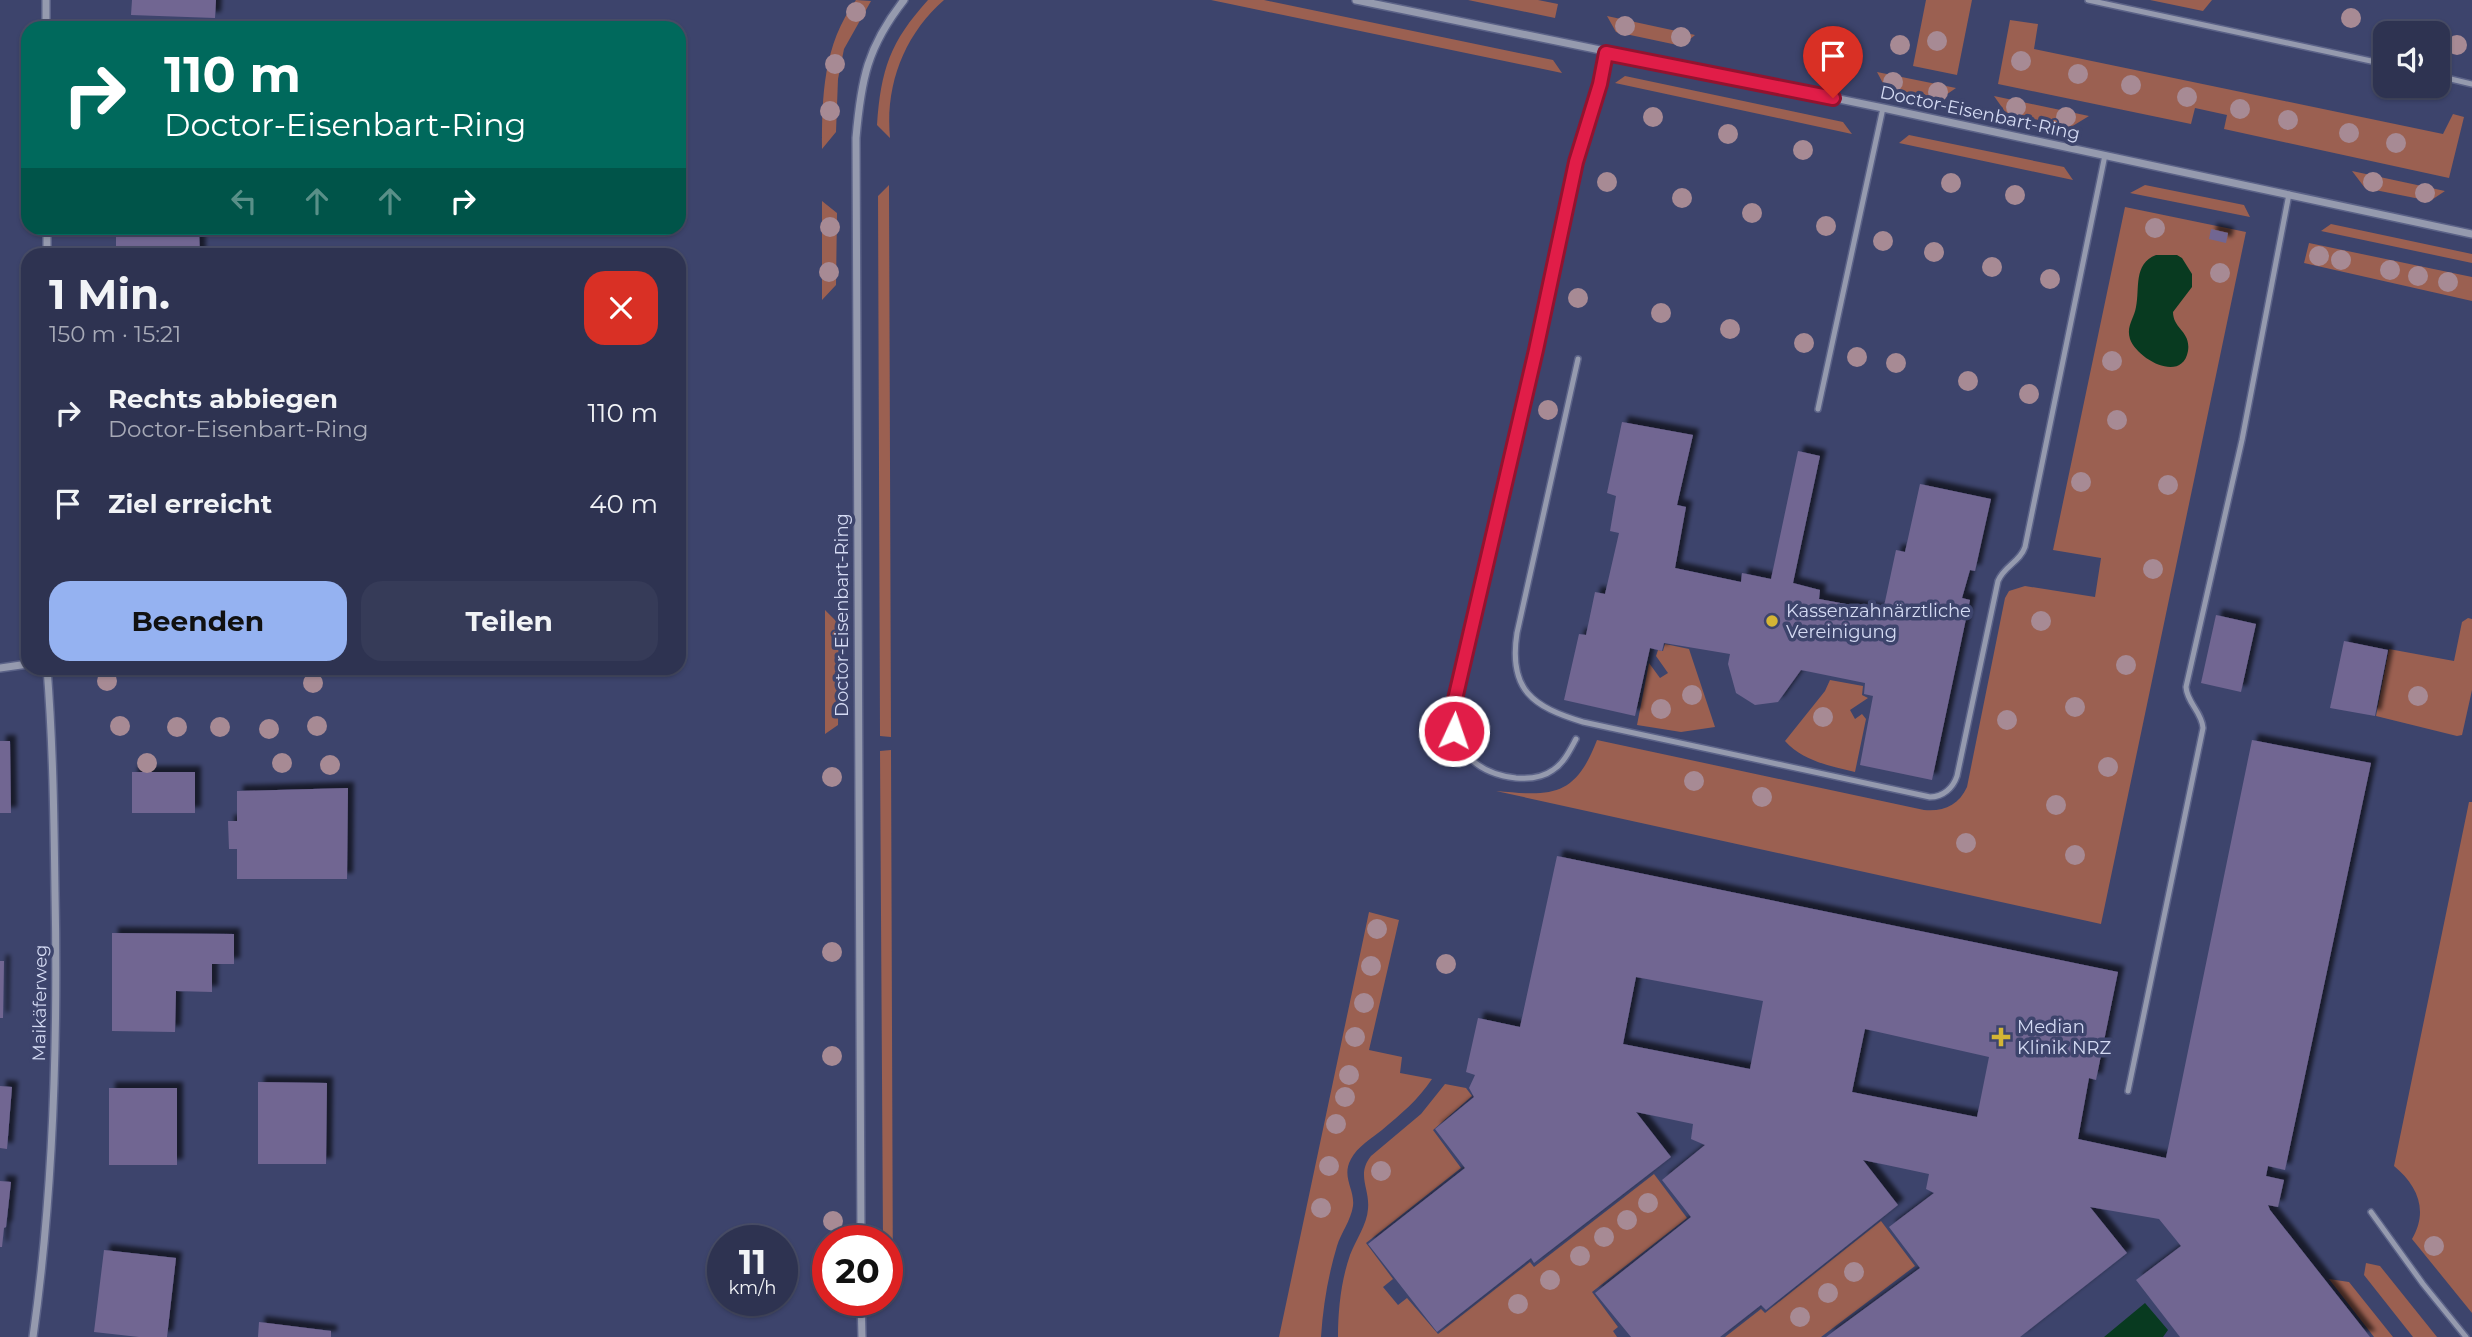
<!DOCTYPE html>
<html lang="de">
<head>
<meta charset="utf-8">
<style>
	:root { --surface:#2e3351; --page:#363b58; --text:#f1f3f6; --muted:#a7aab7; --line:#494e68; --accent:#95b2f1 }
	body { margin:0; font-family:Montserrat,sans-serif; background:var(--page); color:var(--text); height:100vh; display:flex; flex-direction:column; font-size:26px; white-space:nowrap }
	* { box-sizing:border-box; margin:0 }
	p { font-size:23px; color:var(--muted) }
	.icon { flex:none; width:38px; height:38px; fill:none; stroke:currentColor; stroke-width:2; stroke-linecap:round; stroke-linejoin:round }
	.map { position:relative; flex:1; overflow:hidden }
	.drawer { position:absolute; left:21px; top:248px; width:665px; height:427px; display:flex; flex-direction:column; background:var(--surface); border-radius:21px; box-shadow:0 2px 5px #0004,0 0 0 2px var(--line) }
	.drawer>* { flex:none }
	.guide { position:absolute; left:21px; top:21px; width:665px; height:214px; border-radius:21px; box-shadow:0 2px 5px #0004,0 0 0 2px var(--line); background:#00695c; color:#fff; overflow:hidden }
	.controls { position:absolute; left:2373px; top:21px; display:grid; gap:14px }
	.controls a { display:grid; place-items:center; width:77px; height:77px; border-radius:14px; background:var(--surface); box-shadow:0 2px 5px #0004,0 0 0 2px var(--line); font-size:35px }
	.speed { position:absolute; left:707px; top:1225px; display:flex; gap:14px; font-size:35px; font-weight:700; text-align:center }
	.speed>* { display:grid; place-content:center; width:91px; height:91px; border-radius:50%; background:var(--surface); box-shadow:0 2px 5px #0004,0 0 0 2px var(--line); line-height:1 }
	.speed small { font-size:18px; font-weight:400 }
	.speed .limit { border:10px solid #d22; background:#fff; color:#111 }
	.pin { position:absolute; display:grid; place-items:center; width:60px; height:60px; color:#fff; margin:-72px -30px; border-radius:50% 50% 50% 0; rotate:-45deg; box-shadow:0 0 7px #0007 }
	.pin .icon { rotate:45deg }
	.me { position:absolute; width:77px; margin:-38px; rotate:3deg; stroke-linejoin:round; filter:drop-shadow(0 0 5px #0008) }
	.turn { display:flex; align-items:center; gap:24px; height:147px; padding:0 28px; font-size:32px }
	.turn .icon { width:91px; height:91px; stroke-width:2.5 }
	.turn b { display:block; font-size:49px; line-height:60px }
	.lanes { display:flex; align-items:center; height:66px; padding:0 28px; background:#0003; justify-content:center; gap:35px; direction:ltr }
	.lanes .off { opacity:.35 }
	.round { display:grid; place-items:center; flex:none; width:74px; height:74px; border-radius:21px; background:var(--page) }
	.head { display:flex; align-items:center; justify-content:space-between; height:119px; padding:0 28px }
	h1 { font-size:42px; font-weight:700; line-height:52px }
	.primary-button { display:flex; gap:14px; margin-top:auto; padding:14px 28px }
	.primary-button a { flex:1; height:80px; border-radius:21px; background:var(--accent); color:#111; font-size:28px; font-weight:700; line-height:80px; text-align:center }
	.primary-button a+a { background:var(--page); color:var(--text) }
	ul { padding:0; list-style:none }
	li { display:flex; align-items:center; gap:21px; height:91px; padding:0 28px }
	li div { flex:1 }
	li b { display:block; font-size:26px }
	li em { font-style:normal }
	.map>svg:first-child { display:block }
	.green { fill:#9b6051 }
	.water { fill:#083a20 }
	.building { fill:#716692; fill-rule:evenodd; filter:url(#shadow) }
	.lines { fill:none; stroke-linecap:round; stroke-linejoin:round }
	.lane-casing { stroke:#5b6287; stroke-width:8 }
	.street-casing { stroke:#5b6287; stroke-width:10 }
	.lane { stroke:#959aae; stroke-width:5 }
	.street { stroke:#959aae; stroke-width:7 }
	.tree { fill:#a78a94 }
	.route-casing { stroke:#92132f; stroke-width:18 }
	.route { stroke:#e11d48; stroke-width:12 }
	.poi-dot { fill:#d4b535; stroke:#3d446c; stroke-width:2.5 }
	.labels { text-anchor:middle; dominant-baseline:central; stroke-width:7; stroke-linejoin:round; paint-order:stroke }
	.street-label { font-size:18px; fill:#d4daf3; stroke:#3d446c }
	.poi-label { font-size:18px; fill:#d4daf3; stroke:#3d446c; text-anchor:start }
</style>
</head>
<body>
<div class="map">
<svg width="2472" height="1337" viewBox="0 0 2472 1337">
	<defs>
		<filter id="shadow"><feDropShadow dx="6" dy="-6" stdDeviation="2" flood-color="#0009"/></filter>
	</defs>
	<rect width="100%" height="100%" fill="#3d446c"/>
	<!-- green -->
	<path class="green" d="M856,0L871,1L844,49L838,79L836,132L822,149C822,96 823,45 856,0Z
		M928,0H944C904,35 885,85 890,138L877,125C881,69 890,42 928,0Z
		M1211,0H1264L1553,60L1562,73Z
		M1468,0H1538L1558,4L1555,18Z
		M1926,0H1972L1957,75L1913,66Z
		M2150,0H2212L2203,11Z
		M1607,16L1695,35L1682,46L1616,32Z
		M2010,20L2038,24L2034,49L2443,134L2453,114L2464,117L2449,178L2224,129L2227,115L2195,108L2191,124L1998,84Z
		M1877,72L1956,88L1940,99L1886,89Z
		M1625,76L1843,122L1852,134L1615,83Z
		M1994,96L2089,116L2071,127L2006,113Z
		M1909,135L2064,167L2073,180L1899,143Z
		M2352,171L2445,191L2430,201L2365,188Z
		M889,185L891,737L880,736L878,196Z
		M2145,185L2244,205L2250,217L2130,193Z
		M822,201L837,213L836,285L822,300Z
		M2125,207L2246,232L2101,924L1496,791C1551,796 1575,798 1597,740L1924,810C1943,812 1959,805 1967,787L2005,598L2009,591L2025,586L2095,597L2101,558L2053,550Z
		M2331,224L2472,254V263L2321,231Z
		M2309,243L2472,277V301L2304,263Z
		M825,610L839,624L838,725L825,734Z
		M2468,618L2472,619V690L2462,735L2457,736L2376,716L2389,649L2454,661L2462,622Z
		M1665,644L1689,649L1715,727L1681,732L1637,725L1649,663L1660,678L1668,673L1656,656L1658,650L1663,651Z
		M1830,680L1863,686L1862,695L1868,698L1850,710L1855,719L1862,714L1866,719L1855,772C1830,766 1803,761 1785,741L1825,691Z
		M891,750L893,1302L887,1297V1241H883L880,751Z
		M2469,802H2472V1313L2412,1239C2429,1210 2417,1185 2394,1166Z
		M1369,912L1399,920L1369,1050L1402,1057L1400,1073L1432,1079C1418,1100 1401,1114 1382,1130C1372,1138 1357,1147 1351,1159C1341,1177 1355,1189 1353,1206C1351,1220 1341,1233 1337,1246C1328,1276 1323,1306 1321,1337H1279Z
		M1445,1084L1466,1088L1472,1096L1433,1130L1461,1168L1366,1243L1393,1279L1383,1287L1398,1305L1407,1298L1438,1334L1530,1262L1534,1267L1654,1174L1687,1218L1592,1292L1618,1327L1613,1331L1617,1337H1338C1338,1310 1341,1281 1350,1255C1356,1240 1367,1224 1368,1209C1370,1188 1356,1175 1371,1156L1421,1114Z
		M1881,1221L1915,1266L1821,1337H1725L1761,1309L1765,1313Z
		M2366,1263L2380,1266L2437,1337H2413L2364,1275Z
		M2329,1279L2349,1282L2393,1337H2374Z"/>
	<!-- water -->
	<path class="water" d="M2156,255H2177L2182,258L2192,274V287L2173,312C2173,329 2191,331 2188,351C2182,384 2137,359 2130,339C2126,326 2134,319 2136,307C2140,288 2133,264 2156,255Z
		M2145,1303L2168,1330L2163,1337H2104Z"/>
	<!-- building -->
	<path class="building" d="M132,0H216L215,18L131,15Z
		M116,228H199L200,256L116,255Z
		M2211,229L2228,233L2226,243L2209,239Z
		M1622,422L1693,435L1677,505L1686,507L1675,568L1741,582L1742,573L1771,579L1798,451L1820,456L1793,583L1820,590L1819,599L1883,611L1896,550L1905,552L1920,484L1991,499L1975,571L1970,570L1962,598L1970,600L1932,780L1860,765L1873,696L1864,694L1865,683L1801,670L1778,702L1755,705L1736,693L1728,664L1730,654L1664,643L1662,651L1650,648L1635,716L1564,700L1579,634L1586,635L1595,592L1605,594L1619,533L1610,531L1616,496L1607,493Z
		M2216,615L2256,624L2241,692L2201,683Z
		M2344,641L2388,650L2375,716L2330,708Z
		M2252,740L2371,763L2285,1170L2268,1166L2266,1176L2284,1180L2278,1207L2268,1205L2270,1210L2370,1337H2180L2136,1280L2181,1246L2159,1219L2090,1207L2127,1253L2020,1337H1826L1920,1268L1889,1227L1934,1193L1926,1189L1929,1174L1863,1160L1898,1205L1766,1310L1761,1305L1720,1337H1631L1595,1293L1691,1217L1662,1180L1705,1145L1691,1139L1693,1124L1636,1112L1671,1157L1534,1263L1531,1258L1437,1332L1368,1244L1465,1168L1435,1129L1474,1097L1469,1088L1475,1075L1466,1072L1478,1018L1520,1027L1557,856L2118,972L2096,1080L2089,1078L2078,1139L2166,1158ZM1636,977L1763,1001L1750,1069L1623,1044ZM1865,1029L1989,1057L1977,1117L1852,1092Z
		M0,741H10L11,813H0Z
		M132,772H195V813H132Z
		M348,788L347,879H237V849H229L228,821H237V791Z
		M112,933L234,934V964H212V992L176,991L175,1032L112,1031Z
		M0,961H4L3,1018H0Z
		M258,1082L327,1083L326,1164H258Z
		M0,1086L12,1087L7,1149L0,1148Z
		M109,1088H177V1165H109Z
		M0,1181L11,1182L6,1227L4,1228L2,1247H0Z
		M104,1250L176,1258L167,1337H139L94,1332Z
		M259,1322L331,1331V1337H258Z"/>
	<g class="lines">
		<defs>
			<path id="lane" d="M2088,0L2385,64
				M2438,76L2472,84
				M1578,359L1517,633C1508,690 1533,707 1583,722L1930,797C1943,797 1953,788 1957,776L1998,581C2004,566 2020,562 2025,547L2105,155
				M1818,409L1883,108
				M1576,739C1570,750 1564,763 1553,770C1542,778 1529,779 1516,778C1479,774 1454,753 1453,714L1536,350L1576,162L1600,84L1606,53
				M2128,1091L2203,728C2202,712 2187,703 2186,687L2242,440L2289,194
				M2371,1212L2423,1284L2466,1337"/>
			<path id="street" d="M46,0V28
				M1356,0L1883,108L2472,234
				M47,228V256
				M0,668L28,664
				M861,1241L856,138C861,80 867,47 904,0
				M861,1300L862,1337
				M33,1337C54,1189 58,1040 55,892C54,817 53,743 47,668"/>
		</defs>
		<!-- lane casing -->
		<use href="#lane" class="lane-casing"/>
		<!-- street casing -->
		<use href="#street" class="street-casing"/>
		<!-- lane -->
		<use href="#lane" class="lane"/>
		<!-- street -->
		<use href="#street" class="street"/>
	</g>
	<!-- trees -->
	<g class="tree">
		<circle cx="856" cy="12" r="10"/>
		<circle cx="2351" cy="18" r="10"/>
		<circle cx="1625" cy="26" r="10"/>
		<circle cx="1681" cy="37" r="10"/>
		<circle cx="1937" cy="41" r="10"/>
		<circle cx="1900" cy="45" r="10"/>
		<circle cx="2457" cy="45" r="10"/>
		<circle cx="2021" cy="61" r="10"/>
		<circle cx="835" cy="64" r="10"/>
		<circle cx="2078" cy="74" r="10"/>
		<circle cx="1893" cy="82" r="10"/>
		<circle cx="2131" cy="85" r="10"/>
		<circle cx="1938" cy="92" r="10"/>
		<circle cx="2187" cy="97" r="10"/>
		<circle cx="2016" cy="107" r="10"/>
		<circle cx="2240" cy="109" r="10"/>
		<circle cx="830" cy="111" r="10"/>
		<circle cx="1653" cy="117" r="10"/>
		<circle cx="2066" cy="117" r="10"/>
		<circle cx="2288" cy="120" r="10"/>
		<circle cx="2349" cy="133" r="10"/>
		<circle cx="1728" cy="134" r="10"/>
		<circle cx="2396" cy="143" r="10"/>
		<circle cx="1803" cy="150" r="10"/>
		<circle cx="1607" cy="182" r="10"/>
		<circle cx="2373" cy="182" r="10"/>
		<circle cx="1951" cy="183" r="10"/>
		<circle cx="2425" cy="193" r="10"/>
		<circle cx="2015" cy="195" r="10"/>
		<circle cx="1682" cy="198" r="10"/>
		<circle cx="1752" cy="213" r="10"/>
		<circle cx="1826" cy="226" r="10"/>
		<circle cx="830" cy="227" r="10"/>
		<circle cx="2155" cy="228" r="10"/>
		<circle cx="1883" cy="241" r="10"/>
		<circle cx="1934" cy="252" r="10"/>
		<circle cx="2319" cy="256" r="10"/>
		<circle cx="2341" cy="260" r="10"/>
		<circle cx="1992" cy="267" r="10"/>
		<circle cx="2390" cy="270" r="10"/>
		<circle cx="829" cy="272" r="10"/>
		<circle cx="2220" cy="273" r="10"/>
		<circle cx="2418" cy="276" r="10"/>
		<circle cx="2050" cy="279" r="10"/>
		<circle cx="2448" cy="282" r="10"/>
		<circle cx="1578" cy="298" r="10"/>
		<circle cx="1661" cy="313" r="10"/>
		<circle cx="1730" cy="329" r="10"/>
		<circle cx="1804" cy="343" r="10"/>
		<circle cx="1857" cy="357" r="10"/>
		<circle cx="2112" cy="361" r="10"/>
		<circle cx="1896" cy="363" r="10"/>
		<circle cx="1968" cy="381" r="10"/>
		<circle cx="2029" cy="394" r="10"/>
		<circle cx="1548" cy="410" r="10"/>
		<circle cx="2117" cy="420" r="10"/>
		<circle cx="2081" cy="482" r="10"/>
		<circle cx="2168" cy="485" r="10"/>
		<circle cx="2153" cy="569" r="10"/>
		<circle cx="2041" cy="621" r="10"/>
		<circle cx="2126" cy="665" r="10"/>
		<circle cx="107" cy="681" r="10"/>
		<circle cx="313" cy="683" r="10"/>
		<circle cx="1692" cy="695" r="10"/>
		<circle cx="2418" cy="696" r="10"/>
		<circle cx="2075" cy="707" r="10"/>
		<circle cx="1661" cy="709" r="10"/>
		<circle cx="1823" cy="717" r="10"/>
		<circle cx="2007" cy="720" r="10"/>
		<circle cx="120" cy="726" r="10"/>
		<circle cx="317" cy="726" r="10"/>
		<circle cx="177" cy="727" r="10"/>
		<circle cx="220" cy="727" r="10"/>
		<circle cx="269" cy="729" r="10"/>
		<circle cx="147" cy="763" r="10"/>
		<circle cx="282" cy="763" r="10"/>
		<circle cx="330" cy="765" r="10"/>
		<circle cx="2108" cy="767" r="10"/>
		<circle cx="832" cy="777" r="10"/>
		<circle cx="1694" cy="781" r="10"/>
		<circle cx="1762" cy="797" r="10"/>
		<circle cx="2056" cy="805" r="10"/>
		<circle cx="1966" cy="843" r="10"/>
		<circle cx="2075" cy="855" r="10"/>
		<circle cx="1377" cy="929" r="10"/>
		<circle cx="832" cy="952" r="10"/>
		<circle cx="1446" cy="964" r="10"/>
		<circle cx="1371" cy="966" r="10"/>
		<circle cx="1364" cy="1003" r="10"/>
		<circle cx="1355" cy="1037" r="10"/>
		<circle cx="832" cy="1056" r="10"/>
		<circle cx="1349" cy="1075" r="10"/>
		<circle cx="1345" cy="1097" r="10"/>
		<circle cx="1336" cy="1124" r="10"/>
		<circle cx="1329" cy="1166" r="10"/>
		<circle cx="1381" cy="1171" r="10"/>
		<circle cx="1648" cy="1203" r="10"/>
		<circle cx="1321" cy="1208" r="10"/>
		<circle cx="1627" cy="1220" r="10"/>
		<circle cx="833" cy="1221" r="10"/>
		<circle cx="1604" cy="1237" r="10"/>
		<circle cx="2434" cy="1246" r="10"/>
		<circle cx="1580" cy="1256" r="10"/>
		<circle cx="1854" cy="1272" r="10"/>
		<circle cx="1550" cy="1280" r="10"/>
		<circle cx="1828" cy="1293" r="10"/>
		<circle cx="1518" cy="1304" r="10"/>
		<circle cx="1800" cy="1317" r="10"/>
	</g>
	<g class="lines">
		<defs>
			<path id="route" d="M1454,731L1453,708L1536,350L1576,162L1600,84L1606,53L1833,98"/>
		</defs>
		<!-- route casing -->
		<use href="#route" class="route-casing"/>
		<!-- route -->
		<use href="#route" class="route"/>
	</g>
	<!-- markers -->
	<g class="poi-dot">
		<circle cx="1772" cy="621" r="7"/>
		<path d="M1997.5 1026.5h7v7h7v7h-7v7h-7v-7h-7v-7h7z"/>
	</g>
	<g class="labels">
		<!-- street labels -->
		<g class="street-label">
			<text transform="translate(1980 113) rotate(12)">Doctor-Eisenbart-Ring</text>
			<text transform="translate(842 615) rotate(-90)">Doctor-Eisenbart-Ring</text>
			<text transform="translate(40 1003) rotate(-89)">Maikäferweg</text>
		</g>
		<!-- poi labels -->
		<g class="poi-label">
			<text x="1786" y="611">Kassenzahnärztliche<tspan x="1786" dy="21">Vereinigung</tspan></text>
			<text x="2017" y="1027">Median<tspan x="2017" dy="21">Klinik NRZ</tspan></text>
		</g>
	</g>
</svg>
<div class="controls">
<a><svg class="icon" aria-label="sound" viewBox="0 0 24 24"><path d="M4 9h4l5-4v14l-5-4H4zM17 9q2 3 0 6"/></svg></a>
</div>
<div class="speed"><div>11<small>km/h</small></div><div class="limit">20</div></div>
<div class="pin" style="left:1833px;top:98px;background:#d93025"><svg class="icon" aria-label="arrive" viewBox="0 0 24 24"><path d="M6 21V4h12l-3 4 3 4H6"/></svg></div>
<svg class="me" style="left:1454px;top:731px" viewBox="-20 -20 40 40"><circle r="17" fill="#e11d48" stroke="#fff" stroke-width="3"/><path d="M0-11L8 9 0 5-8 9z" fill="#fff"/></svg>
<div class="guide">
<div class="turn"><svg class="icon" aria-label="right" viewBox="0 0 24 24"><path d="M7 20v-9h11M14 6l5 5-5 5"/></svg><div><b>110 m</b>Doctor-Eisenbart-Ring</div></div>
<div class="lanes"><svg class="icon off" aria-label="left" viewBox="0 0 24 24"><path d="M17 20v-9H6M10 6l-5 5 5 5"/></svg><svg class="icon off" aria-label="ahead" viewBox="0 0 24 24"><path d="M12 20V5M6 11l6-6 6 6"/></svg><svg class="icon off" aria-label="ahead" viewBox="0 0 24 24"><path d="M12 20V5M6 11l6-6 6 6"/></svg><svg class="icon" aria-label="right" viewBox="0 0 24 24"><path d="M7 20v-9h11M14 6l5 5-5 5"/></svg></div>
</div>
<section class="drawer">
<div class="head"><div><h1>1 Min.</h1><p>150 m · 15:21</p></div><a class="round" style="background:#d93025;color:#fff"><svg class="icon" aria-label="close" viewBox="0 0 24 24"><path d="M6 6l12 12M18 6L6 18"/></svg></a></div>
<ul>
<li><svg class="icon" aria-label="right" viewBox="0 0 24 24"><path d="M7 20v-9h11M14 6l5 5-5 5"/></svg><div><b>Rechts abbiegen</b><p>Doctor-Eisenbart-Ring</p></div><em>110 m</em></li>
<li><svg class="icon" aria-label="arrive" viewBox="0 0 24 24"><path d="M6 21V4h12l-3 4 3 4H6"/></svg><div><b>Ziel erreicht</b></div><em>40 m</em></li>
</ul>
<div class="primary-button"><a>Beenden</a><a>Teilen</a></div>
</section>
</div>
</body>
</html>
